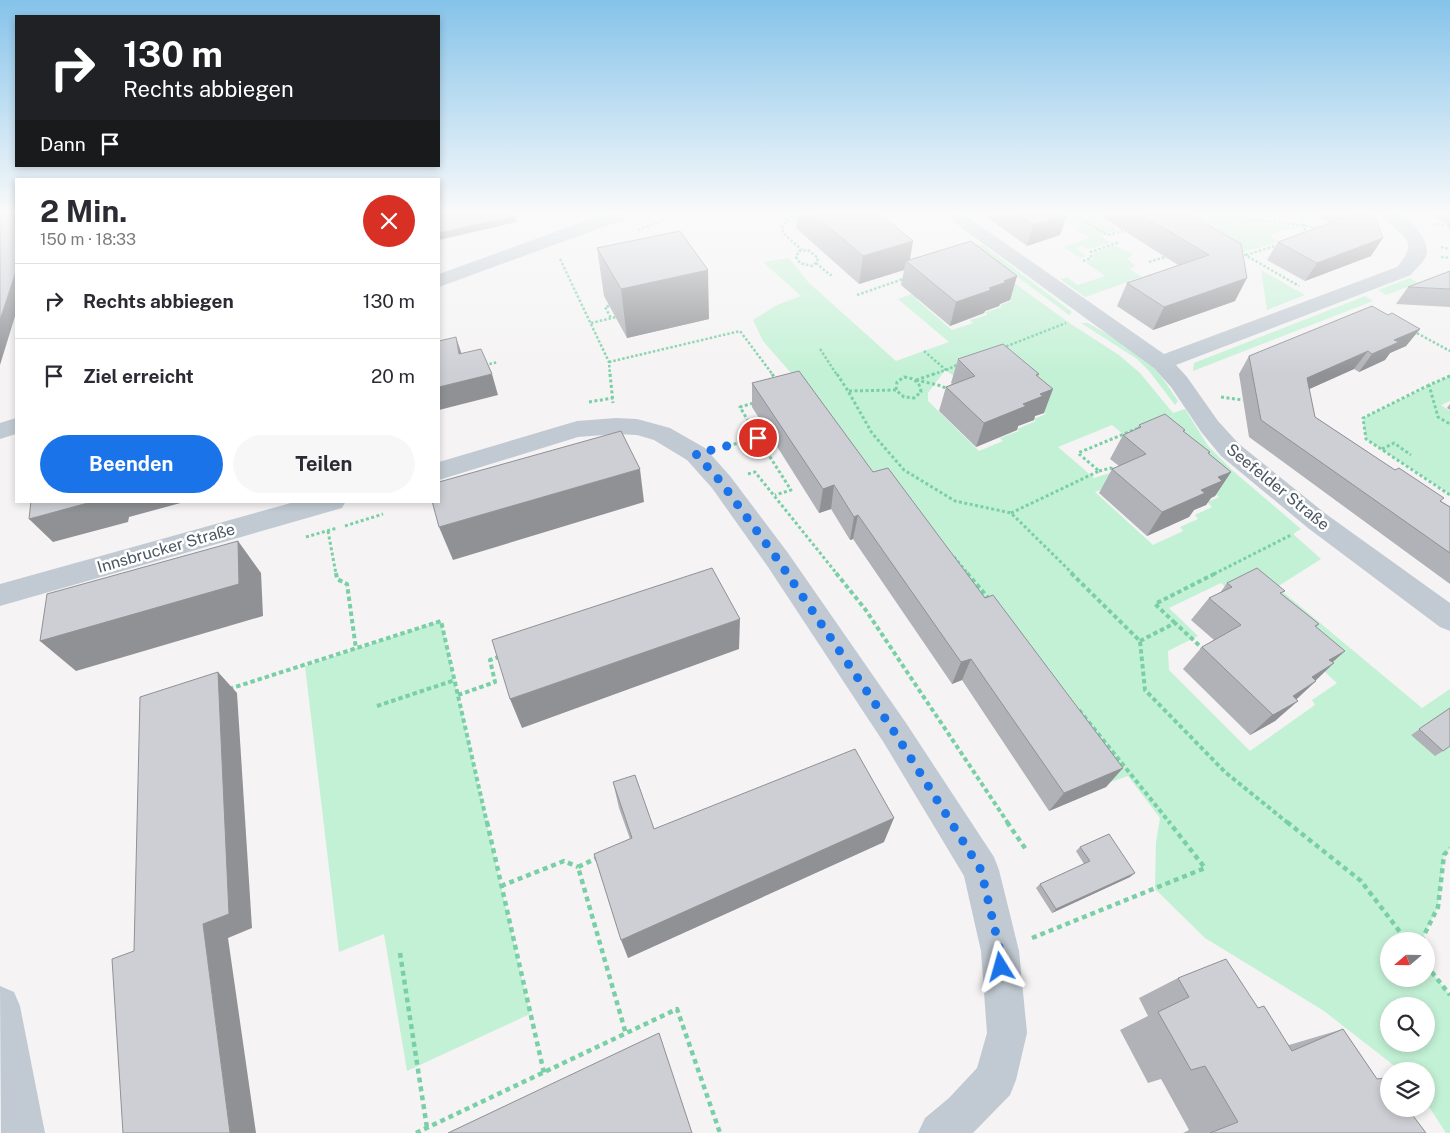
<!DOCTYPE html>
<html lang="de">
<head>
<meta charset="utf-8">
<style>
	:root { --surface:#fff; --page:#f7f7f7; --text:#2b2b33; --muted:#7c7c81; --line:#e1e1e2; --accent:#1a73e8 }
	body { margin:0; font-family:"Public Sans",sans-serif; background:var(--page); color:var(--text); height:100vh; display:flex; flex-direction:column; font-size:19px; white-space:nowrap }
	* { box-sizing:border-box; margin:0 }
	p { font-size:16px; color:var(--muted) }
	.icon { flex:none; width:28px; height:28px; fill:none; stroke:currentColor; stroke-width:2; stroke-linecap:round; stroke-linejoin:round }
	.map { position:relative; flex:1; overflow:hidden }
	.side { position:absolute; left:15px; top:178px; width:425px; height:325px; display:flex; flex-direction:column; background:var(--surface); border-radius:0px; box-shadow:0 2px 8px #0003 }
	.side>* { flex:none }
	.banner { position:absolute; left:15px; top:15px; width:425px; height:152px; border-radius:0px; box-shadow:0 2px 8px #0003; background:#202124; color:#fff; overflow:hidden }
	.needle { width:32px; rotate:250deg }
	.tools { position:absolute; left:1380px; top:932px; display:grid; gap:10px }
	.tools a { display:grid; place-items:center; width:55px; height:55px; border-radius:50%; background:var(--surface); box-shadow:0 2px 8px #0003; font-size:25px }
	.pin { position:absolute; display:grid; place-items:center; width:42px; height:42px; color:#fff; margin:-21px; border:2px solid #fff; border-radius:50%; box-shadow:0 1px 5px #0007 }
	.me { position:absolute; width:55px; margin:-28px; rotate:352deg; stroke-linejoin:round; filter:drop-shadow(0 0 4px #0008) }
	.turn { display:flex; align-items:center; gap:18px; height:105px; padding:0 25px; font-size:22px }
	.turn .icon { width:65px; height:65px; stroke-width:2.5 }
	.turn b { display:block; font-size:35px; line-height:42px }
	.then { display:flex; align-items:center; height:48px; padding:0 25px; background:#0003; gap:10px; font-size:19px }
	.round { display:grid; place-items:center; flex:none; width:52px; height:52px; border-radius:26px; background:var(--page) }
	.headline { display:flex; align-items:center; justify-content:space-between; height:85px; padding:0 25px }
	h1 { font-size:30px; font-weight:700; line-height:38px }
	.action { display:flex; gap:10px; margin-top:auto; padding:10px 25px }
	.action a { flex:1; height:58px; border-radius:30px; background:var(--accent); color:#fff; font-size:20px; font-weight:700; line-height:58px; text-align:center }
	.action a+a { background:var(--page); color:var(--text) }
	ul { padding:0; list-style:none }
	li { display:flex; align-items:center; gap:15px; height:75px; padding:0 25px; border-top:1px solid var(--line) }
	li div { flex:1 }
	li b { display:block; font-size:19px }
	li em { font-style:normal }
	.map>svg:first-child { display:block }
	.green { fill:#c3f1d5; fill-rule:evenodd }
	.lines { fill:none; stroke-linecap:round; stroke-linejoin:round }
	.path-far3 { stroke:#7ad0a6; stroke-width:2.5; stroke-dasharray:2.5 2; stroke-linecap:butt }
	.path-far2 { stroke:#7ad0a6; stroke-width:3; stroke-dasharray:3 2.5; stroke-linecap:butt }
	.path-far1 { stroke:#7ad0a6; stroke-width:4; stroke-dasharray:4.5 3; stroke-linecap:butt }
	.path { stroke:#7ad0a6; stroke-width:4.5; stroke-dasharray:5 4; stroke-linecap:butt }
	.street { fill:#c1cad2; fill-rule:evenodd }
	.wall { fill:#b0b2b7 }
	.shaded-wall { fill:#909195 }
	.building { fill:#cdcfd5; stroke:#909195 }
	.route { stroke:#1a73e8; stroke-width:9; stroke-dasharray:0 16.2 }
	.labels { text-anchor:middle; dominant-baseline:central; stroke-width:5; stroke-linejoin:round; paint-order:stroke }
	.street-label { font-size:16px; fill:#4a5661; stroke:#fff }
</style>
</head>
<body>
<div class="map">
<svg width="1450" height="1133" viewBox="0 0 1450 1133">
	<rect width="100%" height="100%" fill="#f5f3f3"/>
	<!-- green -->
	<path class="green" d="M1054,215H1092L1117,230L1101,235L1111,243L1088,249L1082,246L1076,248L1086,256L1080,258L1063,247L1089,238Z
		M1180,215L1230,220V217L1257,220L1258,223L1298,228L1280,231L1270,236L1279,242L1244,252Z
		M974,245H983L1072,312L1069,315Z
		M1115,246L1133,254L1127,259L1136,266L1130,269L1142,277L1085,297L1060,279L1067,277L1078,285L1105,276L1085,262L1093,259L1094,253Z
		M976,255L1068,322L1119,355L1140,373L1173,413L1185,409L1208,446L1233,471L1301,529L1293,534L1321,559L1277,587L1422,708L1450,689V708L1411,735L1450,745V849L1444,855L1438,907L1421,941H1389V979H1426V965L1450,995V1133H1446L1426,1102V1071H1401L1324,1011L1205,938L1155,889L1156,842L1160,818L1128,776L1108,783L798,381L763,341L753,320L777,305L801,296L763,262L789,258L808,282L896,361L949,342L898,299L930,288L935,292L916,299L952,330L973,323L970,320L987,315L986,312L1002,307L1000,305L1011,301L998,290ZM945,370L954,376L1030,400L1046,414L1034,419L1036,421L1017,429L1019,431L1000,438L1003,441L979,451L928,401V393ZM1112,425L1123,434L1141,427L1219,497L1207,502L1212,507L1195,515L1198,519L1180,527L1183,531L1153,545L1095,492L1121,482L1110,473L1094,478L1058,447ZM1221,583L1302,651L1337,683L1312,700L1315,705L1250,751L1169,670L1168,651L1198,636L1169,608ZM1389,1006H1426V1044H1389Z
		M1261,270L1305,295L1267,310Z
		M1410,278L1418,283L1386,295L1378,290Z
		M1365,296L1373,301L1193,371L1194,363Z
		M1081,323H1088C1110,336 1137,350 1155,369C1164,379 1171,391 1178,401L1175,405L1149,371L1137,359Z
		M1450,376V401L1441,405L1450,411V494L1366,439L1363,418Z
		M441,621L530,1014L407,1071L384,934L339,952L305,666Z"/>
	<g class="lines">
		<!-- path-far3 -->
		<path class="path-far3" d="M782,215L788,221
			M1073,215L1108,235L1123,231
			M1216,215L1315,227
			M1302,215L1306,234
			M1303,215L1313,216
			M799,218L788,221L782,227L784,234L802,250
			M1433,224L1448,225
			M638,230L678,215
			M1441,247L1450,249
			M808,250L818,258L817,262L812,266L800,263L796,257L799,251Z
			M1240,252L1299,286
			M1246,255L1278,245
			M1441,257L1450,258
			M560,259L609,362L610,375
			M1083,261L1091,258V252L1120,242
			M1149,262L1165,257
			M816,263L830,275L833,274
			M857,295L906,278
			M609,306L605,307L611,318
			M591,323L616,317
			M1413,331L1450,351
			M1002,348L1066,323
			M820,349L837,375
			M924,351L946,370L931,375
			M609,362L740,331L773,375
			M485,365L498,362
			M946,370L959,364"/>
		<!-- path-far2 -->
		<path class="path-far2" d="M610,374L613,403
			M772,374L777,381
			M837,374L848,391
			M1450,376L1429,385L1438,417L1450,424
			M904,377C914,378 920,382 921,392L914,398L904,397L896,390L897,382Z
			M916,380L934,374
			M916,380L942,386L948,390
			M1429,385L1363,418L1366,439L1450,495
			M896,390L848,391L872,433L904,470L955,501L1011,513L1073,574
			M1221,397L1243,400
			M589,402L613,398
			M758,438L791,490L775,495
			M723,447L758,438L740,407L754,403
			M1382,449L1394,443L1411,455
			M1099,471L1111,468L1115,472
			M748,474L755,472L837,574
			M1011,513L1099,471L1078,453L1141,427
			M345,526L383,514
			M328,531L336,574
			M306,537L337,528
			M954,557L968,574
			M1214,574L1291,535"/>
		<!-- path-far1 -->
		<path class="path-far1" d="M336,573L337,579L347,584L356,649
			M836,573L865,609L1008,823
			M967,573L990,600
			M1071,573L1140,641L1145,690L1225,772L1288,823
			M1175,623L1155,604L1216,573
			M1140,641L1175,623L1202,648H1205
			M229,689L441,621L487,823
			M458,695L495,682L490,660L501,656
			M377,706L455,680
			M1079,710L1170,823"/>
		<!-- path -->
		<path class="path" d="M487,822L544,1073
			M1007,822L1027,851
			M1287,822L1361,881L1407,941
			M599,857L578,867L626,1034
			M501,886L564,861L578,867
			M1032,938L1205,868L1169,822
			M1421,941L1438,907L1444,855L1450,848
			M400,953L427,1128
			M1426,965L1450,995
			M416,1133L677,1009L720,1133"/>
		<!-- street -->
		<path class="street" d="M602,215H628L625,219L439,287V274Z
			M944,215H965L1164,354L1397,267C1424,236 1396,236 1381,215C1387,215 1396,214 1401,215C1412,218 1429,242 1427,253C1425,262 1416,268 1411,275L1176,365L1187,377L1218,421L1239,444L1326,514L1450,603V631L1440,627L1308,528L1221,456L1202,433L1171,387L1154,368Z
			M16,418V434L0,439V423Z
			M616,418L637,419L670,428L705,448L730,476L788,553L906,723L994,857L999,870L1019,951L1027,1033L1016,1080L1010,1095L973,1133H918L925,1118L949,1098L977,1068L987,1033L981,951L964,876L884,743L768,567L712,488L687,460L654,440L637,435L616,434L578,437L439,480V462L577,421Z
			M298,501H346L342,508L0,606V584Z
			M0,986L14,992L20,1006L45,1133H1Z"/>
	</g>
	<!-- wall -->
	<path class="wall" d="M797,215H881L913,241L910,260L1017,276L1010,300L1000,304L999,306L985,311L984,313L950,326L901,285L904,270L859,284L796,228Z
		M984,215H1067L1060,235L1027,246Z
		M1099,215H1191L1235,301L1153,330L1117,306L1127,283L1178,265Z
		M1314,215H1374L1371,256L1305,281L1267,260L1278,242L1330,223Z
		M1431,215H1450V231L1446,222Z
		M597,248L709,319L627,338L604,296Z
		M1450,271V307L1396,304L1408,287Z
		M1388,315L1420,329L1406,346L1390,353L1385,360L1359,372L1354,369L1309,389L1315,417L1450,507V584L1249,437L1239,374L1249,356Z
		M958,359L1039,374L1038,376L1044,413L1035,416L1034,420L1018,426L1017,430L976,447L939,411L946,387L952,384L951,383Z
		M752,383L873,472L985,598L1123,768L1106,787L1049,811L962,680L952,684L853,539L850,540L831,509L819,513L752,407Z
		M1450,404V410L1447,408Z
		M1139,425L1185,430L1184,432L1210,452L1209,454L1231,472L1215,496L1211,498L1206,505L1194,510L1189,517L1147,536L1099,493L1112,469L1119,466L1110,459L1123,435L1137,429Z
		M1227,583L1282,594L1319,624L1316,627L1345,651L1332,662L1315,680L1316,681L1297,699L1275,721L1250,735L1183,669L1202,647L1214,640L1191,620L1209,598L1220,593Z
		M1450,708L1443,751L1435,756L1411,735Z
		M613,782L654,829L884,842L628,958L630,839L619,808Z
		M1080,847L1130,877L1052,913L1036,888L1040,884L1084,864L1076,851Z
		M1178,978L1258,1008L1289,1045L1343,1029L1377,1079L1426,1133H1183L1189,1130L1161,1079L1148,1083L1120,1030L1148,1016L1139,998Z"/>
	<!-- shaded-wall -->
	<path class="shaded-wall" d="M1064,215H1067L1060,235L1027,246L1033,225Z
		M515,216L517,222L439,240V233Z
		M1383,238L1371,256L1305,281L1317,263Z
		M913,241L909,264L906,261L904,270L859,284L863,256Z
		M708,270L709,319L627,338L621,289Z
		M16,271V313L0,365V320Z
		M1017,276L1010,300L1000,304L999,306L985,311L984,313L950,326L956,302L1004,281Z
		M1247,278L1235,301L1153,330L1164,307Z
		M1420,329L1406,346L1390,353L1385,360L1359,372L1372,354L1394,340Z
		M456,337L463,358L459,354Z
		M1368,351L1354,369L1294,396L1307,378Z
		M492,374L498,395L439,410V387Z
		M1053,389L1044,413L1035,416L1034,420L1018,426L1017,430L976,447L984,423L1023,404L1040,394Z
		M640,469L644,502L453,560L439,527Z
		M1231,472L1215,496L1211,498L1206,505L1194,510L1189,517L1147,536L1162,512L1201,490L1218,477Z
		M834,485L831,509L819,513L823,489Z
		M95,501H188L129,517L128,522L53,542L29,519Z
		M858,515L853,539L850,540L854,517Z
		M238,541L261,573L263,616L76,671L40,641Z
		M740,619L739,649L522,728L510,699Z
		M1345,651L1325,669L1334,663L1311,685L1309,679L1329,660Z
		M971,659L962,680L952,684L961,662Z
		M218,672L237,693L252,928L228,938L256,1133H230L203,924Z
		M1316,681L1293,702L1298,701L1275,721L1250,735L1293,696Z
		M1123,768L1106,787L1049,811L1064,793Z
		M894,818L884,842L628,958L621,940Z
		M1135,873L1130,877L1052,913L1056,909Z"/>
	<!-- building -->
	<path class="building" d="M0,215H16V271L0,320Z
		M439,215H515V216L439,233Z
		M815,215H881L913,241L863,256Z
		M1019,215H1064L1033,225Z
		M1142,215H1191L1241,244L1247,278L1164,307L1127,283L1209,255Z
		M1352,215H1374L1383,238L1317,263L1278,242Z
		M680,231L708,270L621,289L597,248Z
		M971,241L1017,276L1004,281L1007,282L989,288L991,290L956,302L906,261Z
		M1450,271V289L1408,287Z
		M1372,306L1388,315L1392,313L1420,329L1394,340L1399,342L1372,354L1368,351L1307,378L1315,417L1395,470L1399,468L1444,498L1440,501L1450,507V553L1261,420L1249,356Z
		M456,337L459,354L481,349L492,374L439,387V341Z
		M1003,344L1039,374L1036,375L1053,389L1040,394L1043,396L1023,404L1026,406L984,423L946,387L975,376L958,359Z
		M799,371L873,472L888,468L985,598L993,595L1123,768L1064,793L971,659L961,662L858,515L854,517L834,485L823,489L752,383Z
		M1165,414L1185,430L1183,431L1210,452L1208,453L1231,472L1218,477L1222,481L1201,490L1205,493L1162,512L1112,469L1146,454L1123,435L1141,427L1139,425Z
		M621,431L640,469L439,527L432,501H439V482Z
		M31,501H95L29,519Z
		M238,541L239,584L40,641L47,594Z
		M712,568L740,619L510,699L492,640Z
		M1257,568L1285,591L1280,593L1319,624L1315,626L1345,651L1329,660L1334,663L1312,677L1316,681L1293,696L1298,701L1273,715L1202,647L1241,625L1209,598L1232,587L1227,583Z
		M218,672L229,914L203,924L230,1133H123L112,959L134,951L140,697Z
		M1450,708V746L1443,751L1419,729Z
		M855,749L894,818L621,940L594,854L632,838L613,782L635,775L654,829Z
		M1109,834L1135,873L1056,909L1040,884L1090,861L1080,847Z
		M1226,959L1258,1008L1264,1006L1292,1051L1343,1029L1377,1079L1386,1078L1389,1082V1109H1408L1426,1133H1210L1238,1122L1205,1066L1191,1070L1158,1012L1189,997L1178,978Z
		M659,1033L692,1133H448Z"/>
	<!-- sky -->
	<linearGradient id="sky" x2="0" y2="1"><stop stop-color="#85c3ea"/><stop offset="0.57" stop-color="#fafafa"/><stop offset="1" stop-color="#fafafa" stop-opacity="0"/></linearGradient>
	<rect width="1450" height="374" fill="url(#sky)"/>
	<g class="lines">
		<!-- route -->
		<path class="route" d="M758,438L696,454L721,482L778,560L895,733L981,870L1000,951L1001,967"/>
	</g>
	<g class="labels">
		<!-- street labels -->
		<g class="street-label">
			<text transform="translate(1278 487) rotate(39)">Seefelder Straße</text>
			<text transform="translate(166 548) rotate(-16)">Innsbrucker Straße</text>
		</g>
	</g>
</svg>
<div class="tools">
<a><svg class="needle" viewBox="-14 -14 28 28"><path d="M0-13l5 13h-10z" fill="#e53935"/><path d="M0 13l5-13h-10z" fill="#7c7c81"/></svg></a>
<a><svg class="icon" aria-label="search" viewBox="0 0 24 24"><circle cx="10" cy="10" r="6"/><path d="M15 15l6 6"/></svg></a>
<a><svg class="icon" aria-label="layers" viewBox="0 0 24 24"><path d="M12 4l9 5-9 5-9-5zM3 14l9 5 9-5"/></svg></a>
</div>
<div class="pin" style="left:758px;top:438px;background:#d93025"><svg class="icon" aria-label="arrive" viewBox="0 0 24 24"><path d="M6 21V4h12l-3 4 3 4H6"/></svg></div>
<svg class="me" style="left:1001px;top:967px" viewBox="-20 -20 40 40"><path d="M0-17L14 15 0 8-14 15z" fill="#1a73e8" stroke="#fff" stroke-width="4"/></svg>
<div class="banner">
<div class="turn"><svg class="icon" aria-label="right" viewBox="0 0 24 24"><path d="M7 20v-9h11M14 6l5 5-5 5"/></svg><div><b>130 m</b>Rechts abbiegen</div></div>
<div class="then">Dann<svg class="icon" aria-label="arrive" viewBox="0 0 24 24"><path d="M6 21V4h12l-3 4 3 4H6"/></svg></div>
</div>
<section class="side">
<div class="headline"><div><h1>2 Min.</h1><p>150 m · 18:33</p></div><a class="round" style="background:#d93025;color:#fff"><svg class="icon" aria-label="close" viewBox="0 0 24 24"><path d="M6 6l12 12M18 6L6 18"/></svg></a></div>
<ul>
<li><svg class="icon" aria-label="right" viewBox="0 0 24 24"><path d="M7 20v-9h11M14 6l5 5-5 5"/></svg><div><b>Rechts abbiegen</b></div><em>130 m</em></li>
<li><svg class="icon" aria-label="arrive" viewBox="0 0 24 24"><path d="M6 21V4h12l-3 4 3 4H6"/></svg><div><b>Ziel erreicht</b></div><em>20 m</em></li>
</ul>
<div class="action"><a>Beenden</a><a>Teilen</a></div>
</section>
</div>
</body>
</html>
